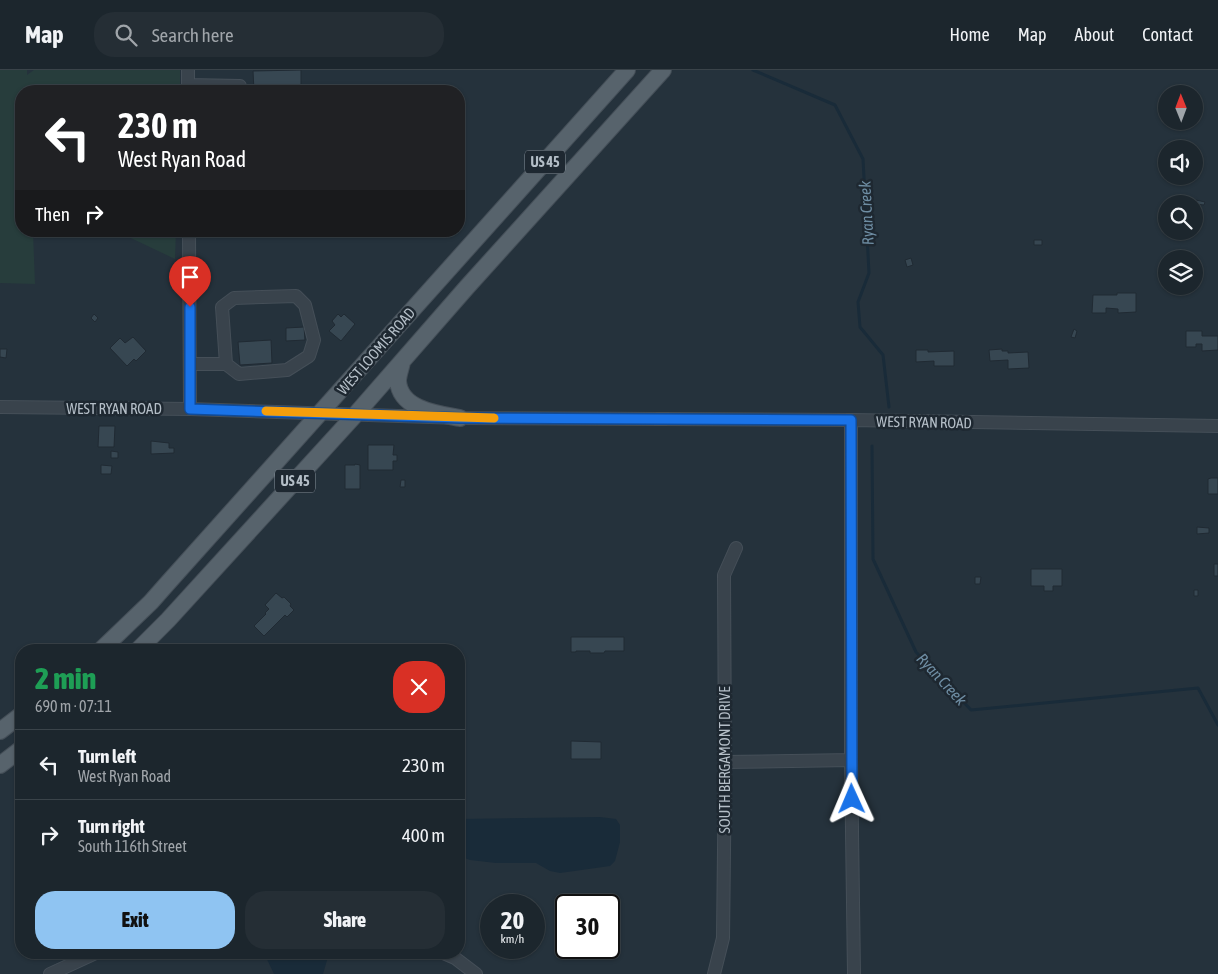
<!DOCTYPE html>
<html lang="en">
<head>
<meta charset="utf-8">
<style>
	:root { --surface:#1c262d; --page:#252e35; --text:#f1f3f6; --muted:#a0a5aa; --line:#3a4349; --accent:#8fc4f2 }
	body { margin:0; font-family:"Asap Condensed",sans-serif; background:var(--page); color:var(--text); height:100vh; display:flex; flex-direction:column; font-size:19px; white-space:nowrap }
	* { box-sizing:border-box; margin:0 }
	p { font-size:16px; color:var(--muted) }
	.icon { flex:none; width:28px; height:28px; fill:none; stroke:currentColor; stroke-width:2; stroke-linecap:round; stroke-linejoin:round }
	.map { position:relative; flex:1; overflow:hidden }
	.panel { position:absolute; left:15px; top:574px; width:450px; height:315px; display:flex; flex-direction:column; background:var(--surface); border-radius:20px; box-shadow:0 1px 4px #0004,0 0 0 1px var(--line) }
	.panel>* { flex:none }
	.hud { position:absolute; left:15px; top:15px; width:450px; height:152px; border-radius:20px; box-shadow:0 1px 4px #0004,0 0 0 1px var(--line); background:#202124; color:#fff; overflow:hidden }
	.needle { width:32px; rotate:359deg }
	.buttons { position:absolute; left:1158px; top:15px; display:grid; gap:10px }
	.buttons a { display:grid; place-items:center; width:45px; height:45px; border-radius:50%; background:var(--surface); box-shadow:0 1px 4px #0004,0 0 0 1px var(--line); font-size:25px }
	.speed { position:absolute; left:480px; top:824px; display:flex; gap:10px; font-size:25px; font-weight:700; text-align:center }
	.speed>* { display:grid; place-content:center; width:65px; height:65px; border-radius:50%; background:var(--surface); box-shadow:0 1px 4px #0004,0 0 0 1px var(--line); line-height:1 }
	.speed small { font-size:12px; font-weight:400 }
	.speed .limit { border:2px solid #111; border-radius:8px; background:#fff; color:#111 }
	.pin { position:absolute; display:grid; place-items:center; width:42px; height:42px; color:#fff; margin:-51px -21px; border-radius:50% 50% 50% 0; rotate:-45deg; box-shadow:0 0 5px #0007 }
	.pin .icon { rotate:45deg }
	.me { position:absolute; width:55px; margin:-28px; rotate:359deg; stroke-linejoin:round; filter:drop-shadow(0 0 4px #0008) }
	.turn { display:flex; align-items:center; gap:18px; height:105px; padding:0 20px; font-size:22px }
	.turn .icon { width:65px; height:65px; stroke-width:2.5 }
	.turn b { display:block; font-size:35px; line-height:42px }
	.then { display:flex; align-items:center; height:48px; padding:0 20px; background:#0003; gap:10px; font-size:19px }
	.round { display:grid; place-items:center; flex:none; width:52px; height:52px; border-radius:20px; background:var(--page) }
	.summary { display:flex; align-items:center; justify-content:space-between; height:85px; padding:0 20px }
	h1 { font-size:30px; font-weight:800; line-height:38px; color:#1e9e55 }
	.action { display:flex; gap:10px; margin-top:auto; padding:10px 20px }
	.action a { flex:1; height:58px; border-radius:20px; background:var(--accent); color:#111; font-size:20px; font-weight:800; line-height:58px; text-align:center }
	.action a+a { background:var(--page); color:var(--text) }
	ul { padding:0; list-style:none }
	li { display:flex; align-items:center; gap:15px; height:70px; padding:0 20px; border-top:1px solid var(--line) }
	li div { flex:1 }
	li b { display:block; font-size:19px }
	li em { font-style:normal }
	header { display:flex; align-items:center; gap:30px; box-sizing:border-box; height:70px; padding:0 25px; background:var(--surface); border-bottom:1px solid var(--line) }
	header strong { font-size:24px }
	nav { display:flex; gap:28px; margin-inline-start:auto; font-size:18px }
	.search { width:350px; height:45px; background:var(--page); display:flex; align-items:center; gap:12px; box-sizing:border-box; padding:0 18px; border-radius:20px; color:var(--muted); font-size:19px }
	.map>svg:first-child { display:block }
	.green { fill:#273d3c }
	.water { fill:#192b39 }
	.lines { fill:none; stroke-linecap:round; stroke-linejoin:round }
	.stream { stroke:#192b39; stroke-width:3 }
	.building { fill:#374752; stroke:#202a33 }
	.minor-casing { stroke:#454f58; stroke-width:14 }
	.major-casing { stroke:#454f58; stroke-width:18 }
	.minor { stroke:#39434c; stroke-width:12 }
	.major { stroke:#57636c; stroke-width:16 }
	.route-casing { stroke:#114b97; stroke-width:12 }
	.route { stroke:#1a73e8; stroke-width:9 }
	.slow { stroke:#f59e0b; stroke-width:9 }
	.labels { text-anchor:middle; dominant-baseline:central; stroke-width:5; stroke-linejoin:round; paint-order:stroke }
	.shield { fill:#1e2831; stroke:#87919a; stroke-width:1 }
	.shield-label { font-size:14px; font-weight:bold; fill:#b4bec7 }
	.street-label { font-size:15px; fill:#b4bec7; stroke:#1e2831 }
	.water-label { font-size:16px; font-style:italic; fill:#6f8ea4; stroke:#1e2831 }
</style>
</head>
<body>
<header>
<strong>Map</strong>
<div class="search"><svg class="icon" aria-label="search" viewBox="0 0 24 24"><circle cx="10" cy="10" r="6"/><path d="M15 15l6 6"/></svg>Search here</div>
<nav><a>Home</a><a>Map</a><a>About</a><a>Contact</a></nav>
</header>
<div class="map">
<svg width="1218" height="904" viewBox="0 0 1218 904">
	<rect width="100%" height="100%" fill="#25323c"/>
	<!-- green -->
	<path class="green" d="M0,0H27V5L34,0H180V21H21V161H33L35,214L0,213Z
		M116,161H176L175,189Z"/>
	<!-- water -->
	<path class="water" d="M600,747L616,749L620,755V772L615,791L610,796L560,803L550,801L536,793H496L470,790L459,786V749Z
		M264,883H331L328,887L323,904H274Z"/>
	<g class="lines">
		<!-- stream -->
		<path class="stream" d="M753,0L835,35L863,89L869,203L858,232L860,257L883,285L889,337
			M872,376L873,489L916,582L971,640L1198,618L1218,655"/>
	</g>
	<!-- building -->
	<path class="building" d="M301,0V21H254L253,1Z
		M1196,130L1205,132L1204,135L1195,134Z
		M1034,170H1042V175H1034Z
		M911,188L913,195L907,197L905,190Z
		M1117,223H1136V242L1118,243V239L1106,238V243H1092L1093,225H1117Z
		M94,244L98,248L95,252L91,248Z
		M338,244L341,247L344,244L355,254L341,271L329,261L335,255L332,251Z
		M304,257L305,270L286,271V258Z
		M1074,259L1077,261L1075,268L1071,267Z
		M1186,261H1202V266H1218V280L1202,281V274H1196V277H1186Z
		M133,267L146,281L136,291L134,289L127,296L110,278L120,268L125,273Z
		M271,270L272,293L240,295L238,272Z
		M0,279H7L6,288L0,287Z
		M1002,279V281H1008V283L1028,282L1029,298L1008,299V290L990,291L989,280Z
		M916,280H928V282L954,281V296H934V291L916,292Z
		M99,356H115L114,377H98Z
		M151,371L169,373V378H174V383L151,384Z
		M368,375H394L393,385H397V391H393V400H368Z
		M111,381L118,382V388H111Z
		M355,394L360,395V419H345V395H355Z
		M101,395L112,396L111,404H101Z
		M1211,408H1218V424H1208V409Z
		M401,410H405V417H400Z
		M1197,457L1209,458V463L1197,464Z
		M1214,494H1218V506H1214Z
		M1031,499H1062V516H1053V521H1044V516H1031Z
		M975,507H981L980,514H975Z
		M1194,520H1198V526H1194Z
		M276,523L282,528L284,527L291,534L290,536L294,540L287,547L285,545L264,566L254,556L266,544L265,543L269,539L265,535Z
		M571,567H624V581H605L604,583H590V581H576V582H571Z
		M571,671L601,672V689H571Z"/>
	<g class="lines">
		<defs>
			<path id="minor" d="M188,0V21
				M188,15L240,16
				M189,161L190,339
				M190,294H226L239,304L287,300L309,286L314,270L305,235L296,226L234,228L222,237L226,294
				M0,337L190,339L460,348L851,350L1218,356
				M851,350V690L854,904
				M725,692L851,690
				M441,882L455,888L476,904
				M50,904L98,882
				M714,904L723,868L725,692L724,505L736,478"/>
			<path id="major" d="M402,292C401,298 398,305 398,311C400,340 439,344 460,348
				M101,580L151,532L166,515L627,0
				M138,580L168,550L356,344L467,217L663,0
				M0,661L21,645
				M0,695L21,679"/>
		</defs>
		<!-- minor casing -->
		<use href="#minor" class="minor-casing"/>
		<!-- major casing -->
		<use href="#major" class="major-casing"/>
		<!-- minor -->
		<use href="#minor" class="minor"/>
		<!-- major -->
		<use href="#major" class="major"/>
	</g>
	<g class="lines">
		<defs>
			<path id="route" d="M190,237V339L460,348L851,350L852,729"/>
		</defs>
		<!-- route casing -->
		<use href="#route" class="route-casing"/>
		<!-- route -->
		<use href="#route" class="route"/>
		<!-- slow -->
		<path class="slow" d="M266,341L494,348"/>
	</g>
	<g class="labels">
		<!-- shield labels -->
		<g class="shield">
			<rect x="525" y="80.5" width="40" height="23" rx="4"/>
			<rect x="275" y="399.5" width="40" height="23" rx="4"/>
		</g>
		<g class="shield-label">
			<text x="545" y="92">US 45</text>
			<text x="295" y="411">US 45</text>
		</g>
		<!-- street labels -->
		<g class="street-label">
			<text transform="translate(376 281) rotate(-49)">WEST LOOMIS ROAD</text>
			<text x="114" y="338">WEST RYAN ROAD</text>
			<text transform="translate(924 352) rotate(1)">WEST RYAN ROAD</text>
			<text transform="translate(724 690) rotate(-90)">SOUTH BERGAMONT DRIVE</text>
		</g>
		<!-- water labels -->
		<g class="water-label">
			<text transform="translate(866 143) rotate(-93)">Ryan Creek</text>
			<text transform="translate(942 609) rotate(47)">Ryan Creek</text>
		</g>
	</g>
</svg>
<div class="buttons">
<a><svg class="needle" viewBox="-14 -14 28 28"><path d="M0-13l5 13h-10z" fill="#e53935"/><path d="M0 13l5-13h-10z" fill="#a0a5aa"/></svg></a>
<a><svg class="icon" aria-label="sound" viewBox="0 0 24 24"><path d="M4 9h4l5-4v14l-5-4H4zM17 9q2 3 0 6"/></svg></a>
<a><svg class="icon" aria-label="search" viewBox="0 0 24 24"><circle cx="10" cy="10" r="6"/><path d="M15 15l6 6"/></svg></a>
<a><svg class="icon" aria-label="layers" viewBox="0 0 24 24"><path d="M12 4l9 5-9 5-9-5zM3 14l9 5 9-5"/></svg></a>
</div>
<div class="speed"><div>20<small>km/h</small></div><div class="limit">30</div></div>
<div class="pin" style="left:190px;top:237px;background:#d93025"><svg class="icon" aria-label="arrive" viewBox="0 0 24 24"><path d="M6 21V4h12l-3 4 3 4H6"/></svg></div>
<svg class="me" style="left:852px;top:729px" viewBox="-20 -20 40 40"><path d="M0-17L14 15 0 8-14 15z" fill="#1a73e8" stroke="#fff" stroke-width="4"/></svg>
<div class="hud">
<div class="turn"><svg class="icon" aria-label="left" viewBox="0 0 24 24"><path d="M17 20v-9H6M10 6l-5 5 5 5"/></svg><div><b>230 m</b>West Ryan Road</div></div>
<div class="then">Then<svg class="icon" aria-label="right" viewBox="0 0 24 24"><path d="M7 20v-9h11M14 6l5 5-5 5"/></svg></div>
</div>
<section class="panel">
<div class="summary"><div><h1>2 min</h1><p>690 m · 07:11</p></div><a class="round" style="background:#d93025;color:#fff"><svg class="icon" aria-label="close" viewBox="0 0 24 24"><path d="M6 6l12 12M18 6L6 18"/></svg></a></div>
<ul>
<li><svg class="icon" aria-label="left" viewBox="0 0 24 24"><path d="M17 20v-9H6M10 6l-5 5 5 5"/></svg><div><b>Turn left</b><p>West Ryan Road</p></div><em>230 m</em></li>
<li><svg class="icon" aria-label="right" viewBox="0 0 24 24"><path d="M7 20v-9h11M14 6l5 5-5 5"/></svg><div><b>Turn right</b><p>South 116th Street</p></div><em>400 m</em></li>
</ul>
<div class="action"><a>Exit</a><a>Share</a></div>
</section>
</div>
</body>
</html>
